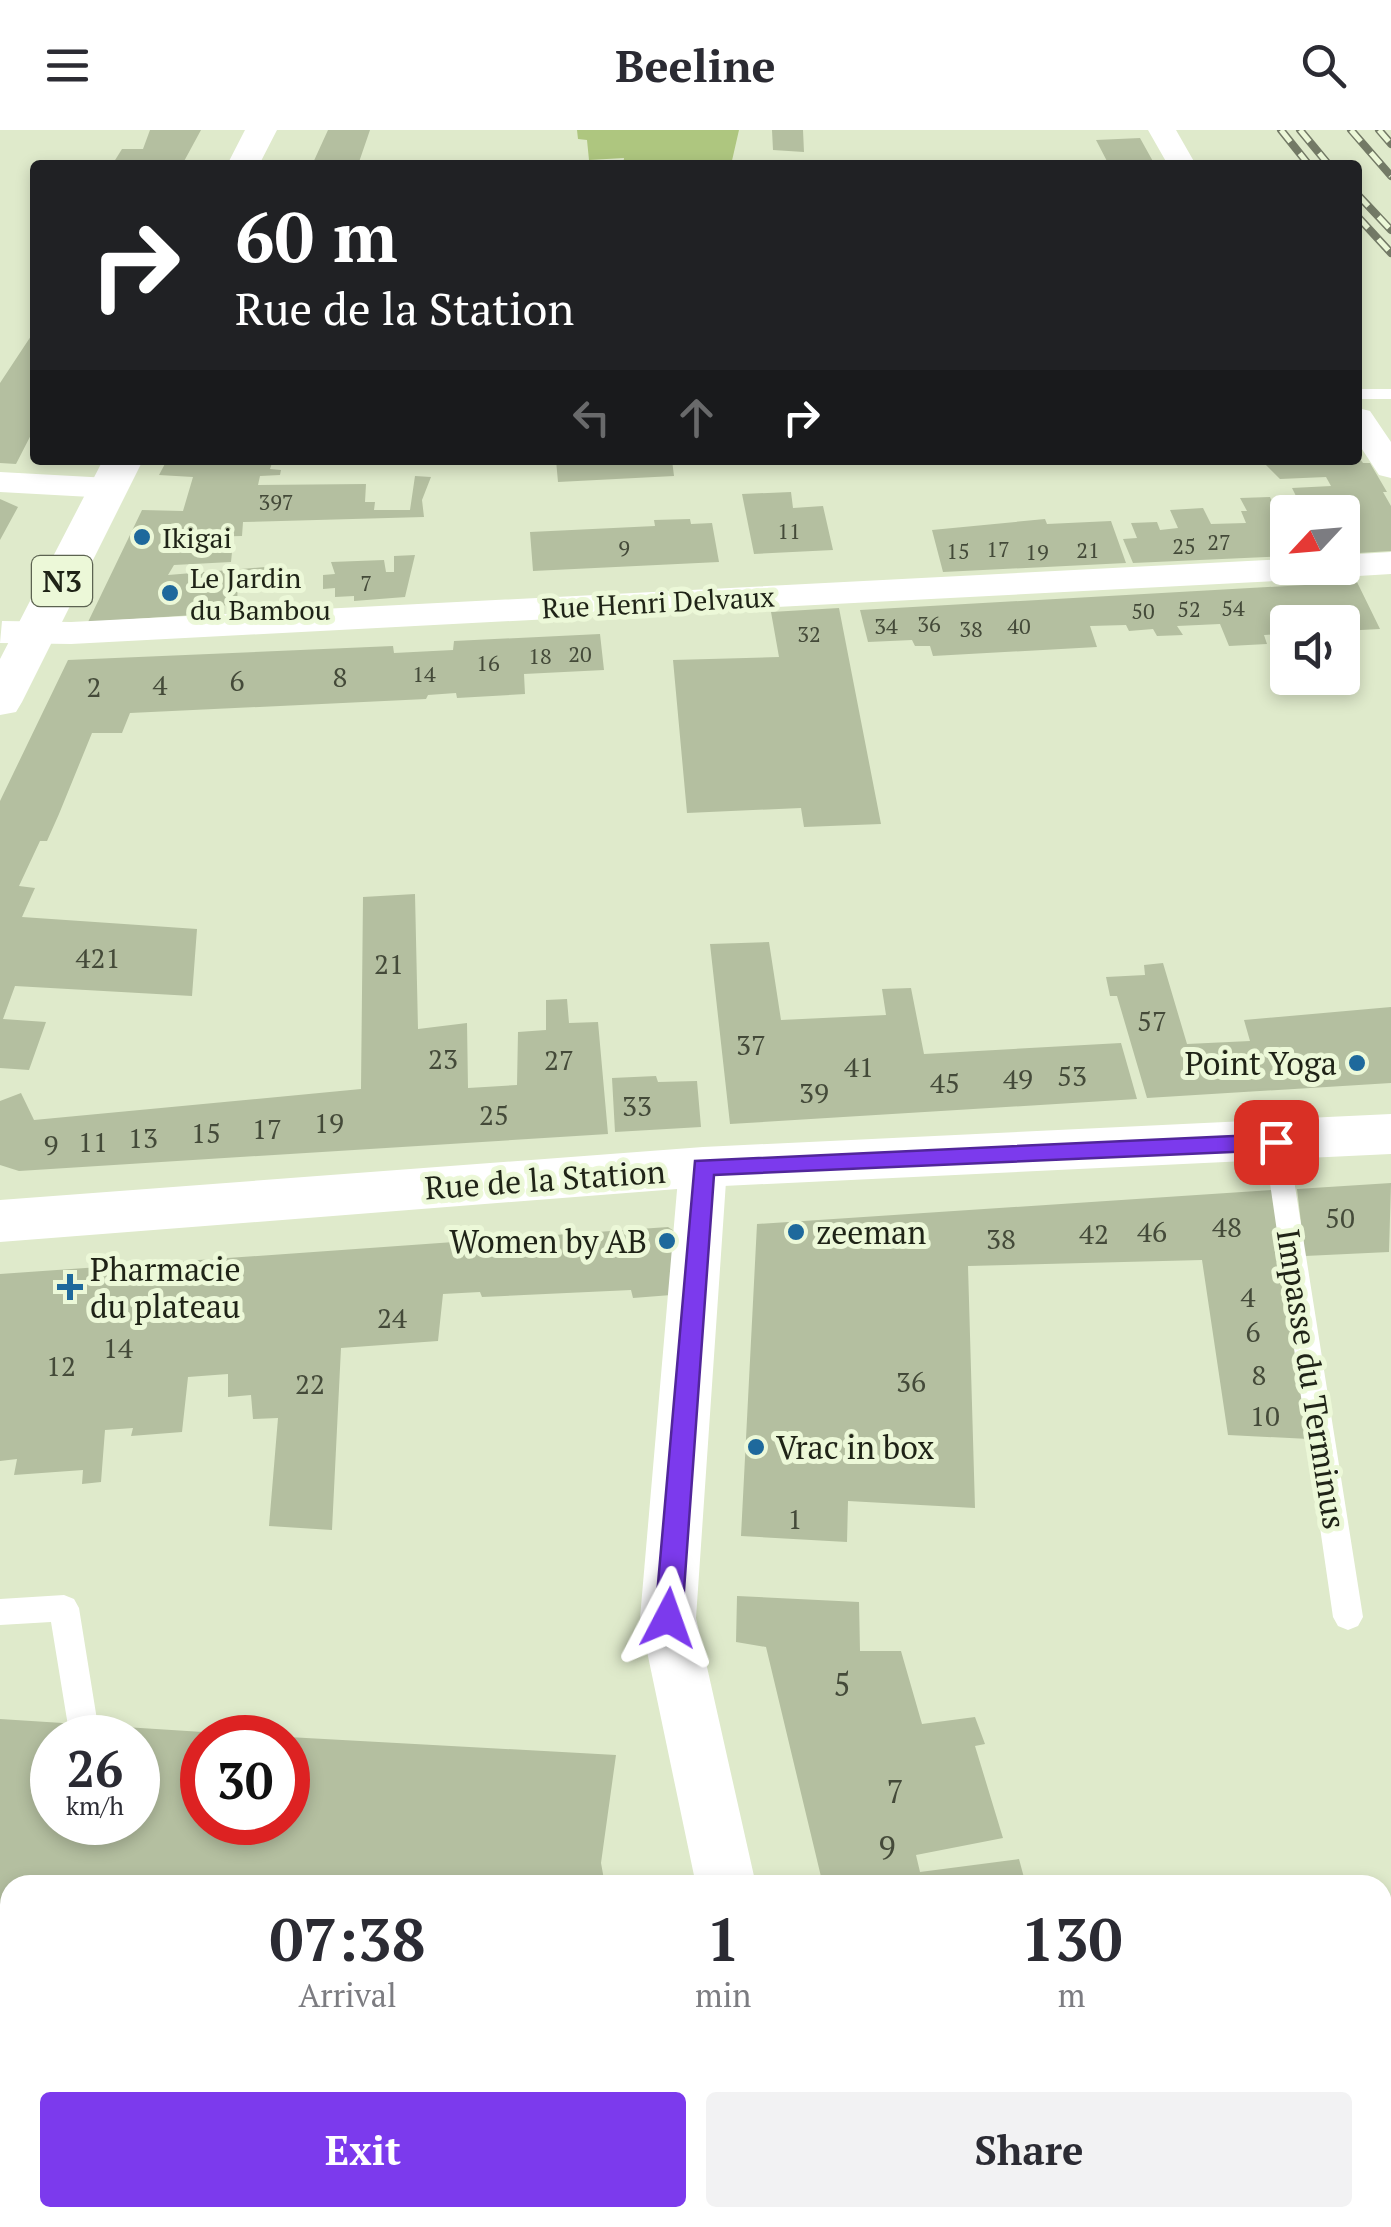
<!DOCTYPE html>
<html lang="en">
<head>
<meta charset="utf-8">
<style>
	:root { --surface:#fff; --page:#f2f2f3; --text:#2b2b33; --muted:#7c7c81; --accent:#7c3aed }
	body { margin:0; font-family:"PT Serif",serif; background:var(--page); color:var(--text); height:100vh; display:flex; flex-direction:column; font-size:38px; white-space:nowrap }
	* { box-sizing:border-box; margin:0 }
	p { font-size:32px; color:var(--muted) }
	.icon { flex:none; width:55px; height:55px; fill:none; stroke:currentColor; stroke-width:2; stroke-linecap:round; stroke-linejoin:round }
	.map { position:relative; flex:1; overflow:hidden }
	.details { position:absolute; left:0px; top:1745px; width:1392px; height:352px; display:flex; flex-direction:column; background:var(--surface); border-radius:30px 30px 0 0; box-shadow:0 5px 15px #0003 }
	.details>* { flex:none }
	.top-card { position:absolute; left:30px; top:30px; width:1332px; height:305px; border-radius:10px; box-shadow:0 5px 15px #0003; background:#202124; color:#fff; overflow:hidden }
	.needle { width:65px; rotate:244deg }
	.controls { position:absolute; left:1270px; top:365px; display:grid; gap:20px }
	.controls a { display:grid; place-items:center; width:90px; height:90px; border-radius:10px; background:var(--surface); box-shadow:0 5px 15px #0003; font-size:50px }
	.speed { position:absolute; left:30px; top:1585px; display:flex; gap:20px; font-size:50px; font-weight:700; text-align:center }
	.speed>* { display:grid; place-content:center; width:130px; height:130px; border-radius:50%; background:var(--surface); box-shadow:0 5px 15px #0003; line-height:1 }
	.speed small { font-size:25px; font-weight:400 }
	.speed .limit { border:15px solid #d22; background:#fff; color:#111 }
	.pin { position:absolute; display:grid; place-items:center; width:85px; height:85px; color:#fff; margin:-42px; border-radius:20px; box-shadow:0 5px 15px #0006 }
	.me { position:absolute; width:110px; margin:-55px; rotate:4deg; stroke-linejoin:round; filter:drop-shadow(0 0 8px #0008) }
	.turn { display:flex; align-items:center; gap:35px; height:210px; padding:0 40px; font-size:45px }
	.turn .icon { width:130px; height:130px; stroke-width:2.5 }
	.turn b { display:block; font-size:70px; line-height:85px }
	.lanes { display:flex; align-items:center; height:95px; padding:0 40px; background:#0003; justify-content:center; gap:50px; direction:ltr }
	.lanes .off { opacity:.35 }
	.eta { display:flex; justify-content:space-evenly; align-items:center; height:170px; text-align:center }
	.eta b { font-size:60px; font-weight:800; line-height:70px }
	.primary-button { display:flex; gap:20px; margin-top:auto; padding:20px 40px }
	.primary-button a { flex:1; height:115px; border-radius:10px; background:var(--accent); color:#fff; font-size:40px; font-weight:800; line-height:115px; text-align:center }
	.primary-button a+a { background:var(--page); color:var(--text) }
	header { display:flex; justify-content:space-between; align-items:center; height:130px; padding:0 40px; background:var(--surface); font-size:45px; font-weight:800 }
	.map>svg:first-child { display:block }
	.green { fill:#aec67f }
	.building { fill:#b4bfa0; fill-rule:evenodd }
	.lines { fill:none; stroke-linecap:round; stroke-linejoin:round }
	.service { fill:#fff; fill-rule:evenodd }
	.minor { fill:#fff; fill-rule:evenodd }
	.tertiary { fill:#fff; fill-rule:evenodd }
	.primary { fill:#fff; fill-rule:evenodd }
	.rail-casing { stroke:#737a66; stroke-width:8 }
	.rail { stroke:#ecf8d8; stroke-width:5; stroke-dasharray:15; stroke-linecap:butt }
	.route { fill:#7c3aed; stroke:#51269a; stroke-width:2.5 }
	.poi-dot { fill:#1e699c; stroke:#ecf8d8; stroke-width:4 }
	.labels { text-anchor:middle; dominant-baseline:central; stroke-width:10; stroke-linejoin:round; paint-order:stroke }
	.far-number-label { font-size:22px; fill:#444a39 }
	.far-poi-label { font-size:28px; fill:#1f2317; stroke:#ecf8d8; text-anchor:start }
	.far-street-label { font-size:28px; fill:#1f2317; stroke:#ecf8d8 }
	.number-label { font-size:28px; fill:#444a39 }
	.shield { fill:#ecf8d8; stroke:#5c6351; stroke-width:2.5 }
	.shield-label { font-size:30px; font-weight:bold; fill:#1f2317 }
	.poi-label { font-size:32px; fill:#1f2317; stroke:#ecf8d8; text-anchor:start }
	.street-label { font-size:32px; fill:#1f2317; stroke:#ecf8d8 }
	.near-number-label { font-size:32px; fill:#444a39 }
</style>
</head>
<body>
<header><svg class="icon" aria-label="menu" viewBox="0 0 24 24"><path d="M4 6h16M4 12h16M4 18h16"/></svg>Beeline<svg class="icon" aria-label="search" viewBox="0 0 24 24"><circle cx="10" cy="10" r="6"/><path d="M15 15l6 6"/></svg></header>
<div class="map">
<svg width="1391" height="2097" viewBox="0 0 1391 2097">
	<rect width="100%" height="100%" fill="#dfeacb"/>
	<!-- green -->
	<path class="green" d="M577,0H739L731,35H623L624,28L589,30L587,10L578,9Z"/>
	<!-- building -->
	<path class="building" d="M150,0H201L182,35H112L122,19H143Z
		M328,0H370L358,35H312Z
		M772,0H803L804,22L773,20Z
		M1140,8L1155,35H1109L1096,10Z
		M35,200V297L16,334L0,333V253Z
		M1358,326L1363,333H1370L1387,362H1383L1391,376V421L1342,424V382H1327L1318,366H1296L1292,358L1331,356L1326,347L1280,349L1261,330H1358Z
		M167,330H273L270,339L281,340L280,345L260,346L258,355L366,354L365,372H375L374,380H410L415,346L431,347L422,370L424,387L243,392L242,406L198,407L195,423L232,422L231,432L174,435L168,445L277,436L276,449L238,452L237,474L210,477L209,484L88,492L142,380L183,381L193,347L159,345Z
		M556,330H672L674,346L558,352Z
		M791,362L793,378L823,376L833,420L754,424L742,364Z
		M1270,367L1282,396L1288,395V426L1133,433L1123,409L1137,408L1131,393L1157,392L1160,400L1178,398L1170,380L1203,378L1211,394L1246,393L1241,381H1247L1240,368Z
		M0,369L18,377L0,410Z
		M690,389L691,394L712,393L719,432L533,441L530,402L655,396L654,390Z
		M1045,389L1047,394L1111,391L1126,433L943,442L932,400Z
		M415,425L405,467L354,471V466L335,467V458L323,459V445L335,444L331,432L384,430L386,442H394V426Z
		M1357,452L1380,499L1342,501V492H1288L1281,504L1264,505L1267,514L1229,516L1220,494L1177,496L1183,505L1157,506L1153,499L1129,501L1126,495L1090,496L1097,517L933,526L930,516H915L912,510L868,512L860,480Z
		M839,478L881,694L804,697L801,678L687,683L673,530L779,527L771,482Z
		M600,504L604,540L524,544L525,564L457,568L456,563L428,565L426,569L130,583L122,603H92L59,684L47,711H40L19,756L35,758L22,787L197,799L192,866L15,856L3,889L46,892L29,940L0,938V671L68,530L393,516L394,523L453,520L454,511Z
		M415,764L418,899L467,893L468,958L517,955L518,902L546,900V870L567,869L569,893L598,892L608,1004L19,1041L0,1035V971L21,963L34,990L361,959L363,767Z
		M769,812L781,890L886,885L882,859L911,858L924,924L1121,913L1137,969L730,994L710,814Z
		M1163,833L1187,914L1250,911L1244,890L1391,877V953L1147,968L1117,866H1110L1106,847L1145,845L1144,835Z
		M656,946L658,952L697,951L701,997L615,1002L612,948Z
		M1391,1053L1389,1122L1305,1126L1297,1059Z
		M1273,1060L1309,1309L1228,1305L1202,1130L968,1136L975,1378L848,1371L847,1412L741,1406L757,1094Z
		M668,1097L685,1108L684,1164L633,1168L631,1160L482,1167L480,1162L443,1164L438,1211L341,1218L332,1400L269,1396L278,1288L253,1289L251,1265L228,1267V1244L188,1247L182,1302L131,1306L133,1298L105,1300L101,1352L82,1354L83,1340L14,1345L17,1329L0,1331V1144Z
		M737,1466L859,1472L860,1521H901L922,1594L975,1587L985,1614L975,1616L1003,1708L916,1725L920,1742L1019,1729L1026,1755H823L766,1517L736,1512Z
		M0,1589L234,1604L202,1608V1692H288V1607L616,1625L601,1733L605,1755H10V2088H662L664,2097H0ZM52,1608H138V1692H52Z"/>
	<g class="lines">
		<!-- service -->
		<path class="service" d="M1358,259H1391V269H1358Z
			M1276,1003L1288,1012L1363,1487L1358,1496L1348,1500L1338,1496L1333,1487L1264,1012Z
			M64,1465L74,1469L79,1478L98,1596L89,1608L72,1606L68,1596L51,1492L0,1495V1469Z"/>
		<!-- minor -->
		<path class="minor" d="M1148,0H1176L1196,35H1168Z
			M1358,278L1370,281L1391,312V348L1379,345L1358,313Z
			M0,342L109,348L121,351L126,358L121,365L109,368L0,362Z
			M1391,422V444L1342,447L1328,442L1313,449L71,514L0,513L2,491L71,492L1288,429V438H1342V425Z
			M703,1020L720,1025L727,1037L696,1488L756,1755H696L640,1488L679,1037L686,1025Z
			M763,2088H830L833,2097H765Z"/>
		<!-- tertiary -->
		<path class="tertiary" d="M1391,984V1024L703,1057L0,1112V1070L703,1017Z"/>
		<!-- primary -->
		<path class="primary" d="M245,0H277L259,35H227Z
			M103,330H143L22,572L16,582L0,585V529Z"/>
		<defs>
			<path id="rail" d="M1281,0L1309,35
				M1300,0L1329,35
				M1351,0L1391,46
				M1379,0L1391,14
				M1358,65L1391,100
				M1358,87L1391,123"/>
		</defs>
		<!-- rail casing -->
		<use href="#rail" class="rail-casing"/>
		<!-- rail -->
		<use href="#rail" class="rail"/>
	</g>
	<!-- route -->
	<path class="route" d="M1276,1004L1287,1012L1276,1020L714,1045L682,1488L678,1497H659L655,1488L695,1031Z"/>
	<!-- markers -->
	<g class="poi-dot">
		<circle cx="142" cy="407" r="10"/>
		<circle cx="170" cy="463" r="10"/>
		<circle cx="1357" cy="933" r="10"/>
		<circle cx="796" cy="1102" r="10"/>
		<circle cx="667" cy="1111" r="10"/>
		<path d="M65 1142h10v10h10v10h-10v10h-10v-10h-10v-10h10z"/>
		<circle cx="756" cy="1317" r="10"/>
	</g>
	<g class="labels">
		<!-- far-number labels -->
		<g class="far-number-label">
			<text x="276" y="371">397</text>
			<text x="789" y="400">11</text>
			<text x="1219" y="411">27</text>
			<text x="1184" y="415">25</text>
			<text x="624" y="417">9</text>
			<text x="998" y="418">17</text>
			<text x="1088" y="419">21</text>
			<text x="958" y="420">15</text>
			<text x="1037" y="421">19</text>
			<text x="366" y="452">7</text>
			<text x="1233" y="477">54</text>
			<text x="1189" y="478">52</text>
			<text x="1143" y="480">50</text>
			<text x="929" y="493">36</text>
			<text x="886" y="495">34</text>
			<text x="1019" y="495">40</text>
			<text x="971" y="498">38</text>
			<text x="809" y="503">32</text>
			<text x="580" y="523">20</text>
			<text x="540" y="525">18</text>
			<text x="488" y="532">16</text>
			<text x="424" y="543">14</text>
		</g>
		<!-- far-poi labels -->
		<g class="far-poi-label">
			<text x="162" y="407">Ikigai</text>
			<text x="190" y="447">Le Jardin<tspan x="190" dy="32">du Bambou</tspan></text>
		</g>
		<!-- far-street labels -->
		<g class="far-street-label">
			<text transform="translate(658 472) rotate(-3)">Rue Henri Delvaux</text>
		</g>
		<!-- number labels -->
		<g class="number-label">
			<text x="340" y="546">8</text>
			<text x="237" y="550">6</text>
			<text x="160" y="554">4</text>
			<text x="94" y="556">2</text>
			<text x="98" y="827">421</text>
			<text x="389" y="833">21</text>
			<text x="1152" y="890">57</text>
			<text x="751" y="914">37</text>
			<text x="443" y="928">23</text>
			<text x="559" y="929">27</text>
			<text x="859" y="936">41</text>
			<text x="1072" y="945">53</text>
			<text x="1018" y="948">49</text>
			<text x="945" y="952">45</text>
			<text x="814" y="962">39</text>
			<text x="637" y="975">33</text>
			<text x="494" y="984">25</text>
			<text x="329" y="992">19</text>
			<text x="267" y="998">17</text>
			<text x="206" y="1002">15</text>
			<text x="143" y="1007">13</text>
			<text x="93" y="1011">11</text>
			<text x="51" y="1014">9</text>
			<text x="1340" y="1087">50</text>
			<text x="1227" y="1096">48</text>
			<text x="1152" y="1101">46</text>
			<text x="1094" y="1103">42</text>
			<text x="1001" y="1108">38</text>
			<text x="1248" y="1166">4</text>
			<text x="392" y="1187">24</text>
			<text x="1253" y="1201">6</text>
			<text x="118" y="1217">14</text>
			<text x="61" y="1235">12</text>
			<text x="1259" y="1244">8</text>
			<text x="911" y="1251">36</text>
			<text x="310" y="1253">22</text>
			<text x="1265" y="1285">10</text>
			<text x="795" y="1388">1</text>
		</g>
		<!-- shield labels -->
		<rect class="shield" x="32" y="426" width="60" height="50" rx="8"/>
		<g class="shield-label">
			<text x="62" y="451">N3</text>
		</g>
		<!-- poi labels -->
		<g class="poi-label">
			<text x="1337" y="933" text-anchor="end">Point Yoga</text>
			<text x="816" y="1102">zeeman</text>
			<text x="647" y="1111" text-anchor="end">Women by AB</text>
			<text x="90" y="1139">Pharmacie<tspan x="90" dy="37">du plateau</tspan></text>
			<text x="776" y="1317">Vrac in box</text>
		</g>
		<!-- street labels -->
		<g class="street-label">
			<text transform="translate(545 1049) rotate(-4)">Rue de la Station</text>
			<text transform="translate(1312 1249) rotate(81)">Impasse du Terminus</text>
		</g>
		<!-- near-number labels -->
		<g class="near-number-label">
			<text x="842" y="1554">5</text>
			<text x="895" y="1661">7</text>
			<text x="887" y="1717">9</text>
		</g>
	</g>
</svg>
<div class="controls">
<a><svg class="needle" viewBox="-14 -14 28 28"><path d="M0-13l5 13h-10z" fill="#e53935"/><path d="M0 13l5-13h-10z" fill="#7c7c81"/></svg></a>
<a><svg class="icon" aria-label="sound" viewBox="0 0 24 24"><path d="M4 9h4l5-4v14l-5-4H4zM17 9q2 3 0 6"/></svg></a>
</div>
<div class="speed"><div>26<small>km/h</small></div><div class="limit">30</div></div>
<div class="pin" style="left:1276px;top:1012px;background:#d93025"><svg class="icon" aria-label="arrive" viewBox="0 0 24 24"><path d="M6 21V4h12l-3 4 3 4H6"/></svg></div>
<svg class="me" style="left:668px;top:1488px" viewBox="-20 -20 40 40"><path d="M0-17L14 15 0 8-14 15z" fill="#7c3aed" stroke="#fff" stroke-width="4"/></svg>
<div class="top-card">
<div class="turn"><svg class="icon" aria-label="right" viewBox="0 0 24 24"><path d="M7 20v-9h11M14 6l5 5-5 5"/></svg><div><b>60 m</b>Rue de la Station</div></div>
<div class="lanes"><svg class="icon off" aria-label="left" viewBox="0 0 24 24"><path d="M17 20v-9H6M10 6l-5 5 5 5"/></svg><svg class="icon off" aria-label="ahead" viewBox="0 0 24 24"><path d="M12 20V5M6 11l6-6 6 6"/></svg><svg class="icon" aria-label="right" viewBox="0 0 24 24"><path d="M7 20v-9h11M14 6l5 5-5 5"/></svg></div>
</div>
<section class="details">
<div class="eta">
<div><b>07:38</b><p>Arrival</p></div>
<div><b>1</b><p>min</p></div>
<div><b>130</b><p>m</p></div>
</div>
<div class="primary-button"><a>Exit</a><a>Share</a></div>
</section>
</div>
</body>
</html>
